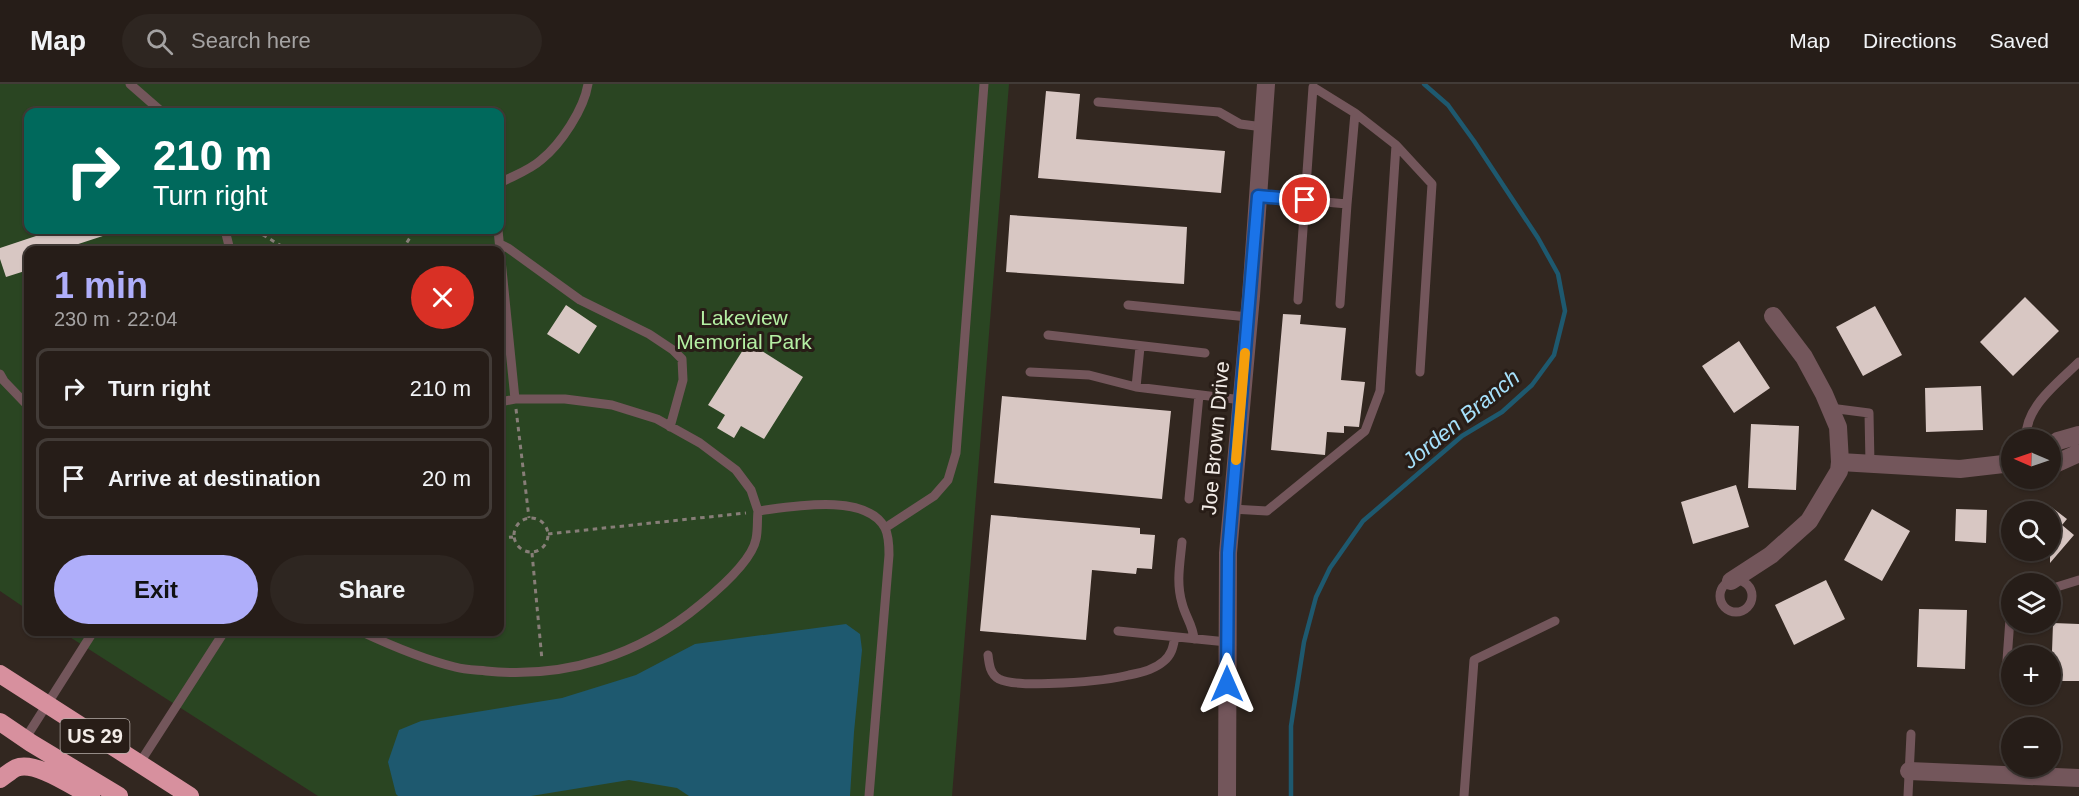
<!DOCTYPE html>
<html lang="en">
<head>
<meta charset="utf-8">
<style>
	:root { --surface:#261d18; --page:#2e2621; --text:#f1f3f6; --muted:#a4a2a2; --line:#423b37; --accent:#afaefa }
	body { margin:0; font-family:Helvetica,sans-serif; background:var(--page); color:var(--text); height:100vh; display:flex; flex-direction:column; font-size:22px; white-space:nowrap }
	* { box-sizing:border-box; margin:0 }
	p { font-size:20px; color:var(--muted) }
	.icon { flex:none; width:33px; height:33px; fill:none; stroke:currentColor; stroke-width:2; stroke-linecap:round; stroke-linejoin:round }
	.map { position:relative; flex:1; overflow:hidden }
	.side { position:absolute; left:24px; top:162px; width:480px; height:390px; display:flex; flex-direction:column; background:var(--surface); border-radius:12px; box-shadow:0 2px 4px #0004,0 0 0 2px var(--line) }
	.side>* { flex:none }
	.guide { position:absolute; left:24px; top:24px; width:480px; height:126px; border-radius:12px; box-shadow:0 2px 4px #0004,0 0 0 2px var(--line); background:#00695c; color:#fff; overflow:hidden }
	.needle { width:39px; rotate:272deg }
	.fabs { position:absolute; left:2001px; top:345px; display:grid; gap:12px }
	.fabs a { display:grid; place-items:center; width:60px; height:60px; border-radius:50%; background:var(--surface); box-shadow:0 2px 4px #0004,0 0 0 2px var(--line); font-size:30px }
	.pin { position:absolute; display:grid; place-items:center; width:51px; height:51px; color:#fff; margin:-26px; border:3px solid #fff; border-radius:50%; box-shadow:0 2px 6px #0007 }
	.me { position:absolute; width:66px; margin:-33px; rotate:0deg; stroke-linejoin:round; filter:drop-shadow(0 0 4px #0008) }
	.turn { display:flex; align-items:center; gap:21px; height:126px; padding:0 30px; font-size:27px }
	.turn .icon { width:78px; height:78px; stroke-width:2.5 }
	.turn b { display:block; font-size:42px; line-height:51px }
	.round { display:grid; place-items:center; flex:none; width:63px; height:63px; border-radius:32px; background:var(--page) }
	.overview { display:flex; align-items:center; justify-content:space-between; height:102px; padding:0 30px }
	h1 { font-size:36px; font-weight:700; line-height:45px; color:var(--accent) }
	.button { display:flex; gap:12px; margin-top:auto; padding:12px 30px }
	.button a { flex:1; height:69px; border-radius:36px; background:var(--accent); color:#111; font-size:24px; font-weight:700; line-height:69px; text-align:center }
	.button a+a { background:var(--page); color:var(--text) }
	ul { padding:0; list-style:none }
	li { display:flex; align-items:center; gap:18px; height:81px; margin:0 12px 9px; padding:0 18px; border:3px solid var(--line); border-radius:12px }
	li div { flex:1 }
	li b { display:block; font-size:22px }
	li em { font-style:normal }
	header { display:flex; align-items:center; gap:36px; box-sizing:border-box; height:84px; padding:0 30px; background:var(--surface); border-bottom:2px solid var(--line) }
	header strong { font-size:28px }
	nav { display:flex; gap:33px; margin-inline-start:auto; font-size:21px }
	.search { width:420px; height:54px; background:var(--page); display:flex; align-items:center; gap:15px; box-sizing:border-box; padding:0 21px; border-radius:33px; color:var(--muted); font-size:22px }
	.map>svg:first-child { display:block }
	.green { fill:#2a4522; fill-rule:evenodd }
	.water { fill:#1e596f }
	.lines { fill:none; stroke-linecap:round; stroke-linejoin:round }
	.stream { stroke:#1e596f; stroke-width:4.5 }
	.building { fill:#d8c7c3 }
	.path { stroke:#877e78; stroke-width:3; stroke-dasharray:4.5 4.5; stroke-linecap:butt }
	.lane { stroke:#73565b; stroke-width:9 }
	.street { stroke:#73565b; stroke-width:18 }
	.highway { stroke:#d7909e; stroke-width:18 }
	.route-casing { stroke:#114b97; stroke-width:15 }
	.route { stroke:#1a73e8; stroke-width:10 }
	.slow { stroke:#f59e0b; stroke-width:10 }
	.labels { text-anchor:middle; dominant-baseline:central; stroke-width:6; stroke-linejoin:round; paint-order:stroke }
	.shield { fill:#281d17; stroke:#b5ada8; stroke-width:1.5 }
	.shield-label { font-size:20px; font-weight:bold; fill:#f2ebe6 }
	.park-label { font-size:21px; fill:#b4efa3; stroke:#281d17 }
	.street-label { font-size:21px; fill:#f2ebe6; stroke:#281d17 }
	.water-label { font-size:22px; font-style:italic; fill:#a6e1fc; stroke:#281d17 }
</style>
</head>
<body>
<header>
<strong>Map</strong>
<div class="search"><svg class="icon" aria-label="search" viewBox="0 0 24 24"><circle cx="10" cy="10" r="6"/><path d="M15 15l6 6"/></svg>Search here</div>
<nav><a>Map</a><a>Directions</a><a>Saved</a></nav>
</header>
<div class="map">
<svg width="2079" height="712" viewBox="0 0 2079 712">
	<rect width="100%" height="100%" fill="#322720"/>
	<!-- green -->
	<path class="green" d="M0,0H1009L952,712H318L62,548H500V166H28V526L0,507ZM28,28H500V146H28Z"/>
	<!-- water -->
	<path class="water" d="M846,540L860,550L862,566L854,648L850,712H689L677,704L629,696L531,712H398L396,710L388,678L399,646L421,637L562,614L636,591L695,560Z"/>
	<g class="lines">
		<!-- stream -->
		<path class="stream" d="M1291,712V642L1304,558L1316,513L1330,484L1363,437L1462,352L1502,328L1532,301L1554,271L1565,227L1558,190L1538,154L1474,57L1448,21L1424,0"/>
	</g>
	<!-- building -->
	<path class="building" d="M1046,7L1080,10L1076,55L1225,67L1221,109L1038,94Z
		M1010,131L1187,143L1184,200L1006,188Z
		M54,146H115V148L60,166H28V186L6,193L0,175V164Z
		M2025,213L2059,247L2013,292L1980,258Z
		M566,221L597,242L579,270L547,250Z
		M1875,222L1902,271L1863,292L1836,243Z
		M1283,230L1301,231L1300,240L1346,244L1341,296L1365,298L1359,343L1344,342V349L1327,348L1325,371L1271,366Z
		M1739,257L1770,304L1734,329L1702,282Z
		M748,258L803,293L764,355L741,342L734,354L717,344L725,331L708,321Z
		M1981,302L1983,346L1926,348L1925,304Z
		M1002,312L1171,327L1162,415L994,399Z
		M1751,340L1799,342L1796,406L1748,404Z
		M1736,401L1749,443L1693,460L1681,418Z
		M2050,422L2067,435L2062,441L2074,451L2050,479Z
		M1872,425L1910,447L1882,497L1844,476Z
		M1956,425L1987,426L1986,459L1955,457Z
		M991,431L1140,444V450L1155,451L1152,485L1137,484L1136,490L1092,486L1086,556L980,547Z
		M1826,496L1845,535L1794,561L1775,521Z
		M1919,525L1967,526L1965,585L1917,583Z
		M2053,539L2079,540V597H2051Z"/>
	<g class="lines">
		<!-- path -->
		<path class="path" d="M255,146L288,166
			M402,166L415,146
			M516,325L529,434
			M514 451a17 17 0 1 1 34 0a17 17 0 1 1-34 0Z
			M548,450L746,429
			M500,454L513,453
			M532,469L542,576"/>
		<!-- lane -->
		<path class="lane" d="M130,0L162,28
			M1098,18L1219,28L1240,40L1263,43
			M1355,29L1396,61
			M500,99C513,92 530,86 541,76C561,60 584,25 588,0
			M1258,112L1347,120L1355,29L1313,3L1298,216
			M225,146L230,166
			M498,146L515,315H565L612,321L657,335L700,359L736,386L751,406L758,427C790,423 866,408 885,444C889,452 889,463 889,471L869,712
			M500,160L508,164L580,216L649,250L673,266L682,275L683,296L670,343
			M1340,220L1347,120
			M1128,221L1248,233
			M1048,251L1205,269
			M1030,288L1089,291L1136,303L1242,316
			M0,290L4,297L28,322
			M1136,303L1140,263
			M500,318L515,315
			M1830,324L1869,329L1870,380
			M2026,356C2024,323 2058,299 2079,278
			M1189,415L1199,311
			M1232,425L1267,427L1365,347L1380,307L1396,61L1432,100L1420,288
			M885,444L934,412L948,396L956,369L984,0
			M1182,458C1180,479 1176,499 1182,519C1185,532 1193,541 1194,555
			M1720 512a16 16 0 1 1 32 0a16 16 0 1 1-32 0Z
			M2050,505L2079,496
			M1118,547L1227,558
			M362,548C392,562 422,575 455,583C465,586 476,586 486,587C566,595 640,571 701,520C718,506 752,477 756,455C758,446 757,436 758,427
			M988,571C989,580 990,590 999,595C1018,605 1107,597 1129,591C1141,589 1155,585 1164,577C1172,570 1173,563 1175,553
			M2006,590L2012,507
			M25,655L93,548
			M139,680L224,548
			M1464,712L1474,576L1555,537
			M1908,712L1911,650"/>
		<!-- street -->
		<path class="street" d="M1773,232L1804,273L1824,310L1838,343L1840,378
			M2050,363L2058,357L2079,351
			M2050,377L2057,379L2079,369
			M1731,497L1771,471L1809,437L1839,387L1840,378L1960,385L2012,379
			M1909,687L2079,694
			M1227,712L1228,469L1251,212L1266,0"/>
		<!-- highway -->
		<path class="highway" d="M0,590L190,712
			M0,638L31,659L119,712
			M0,695C5,692 10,687 16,684C35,676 73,703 91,712"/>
	</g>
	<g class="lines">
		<defs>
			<path id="route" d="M1227,600L1228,469L1258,112L1305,116"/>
		</defs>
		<!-- route casing -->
		<use href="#route" class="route-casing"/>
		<!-- route -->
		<use href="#route" class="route"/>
		<!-- slow -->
		<path class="slow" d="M1236,376L1245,269"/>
	</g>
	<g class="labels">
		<!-- shield labels -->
		<rect class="shield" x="60.5" y="635" width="69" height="34" rx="4.5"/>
		<g class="shield-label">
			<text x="95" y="652">US 29</text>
		</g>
		<!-- park labels -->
		<g class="park-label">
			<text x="744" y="233">Lakeview<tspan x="744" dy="24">Memorial Park</tspan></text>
		</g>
		<!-- street labels -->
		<g class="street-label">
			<text transform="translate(1215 354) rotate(-85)">Joe Brown Drive</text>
		</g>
		<!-- water labels -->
		<g class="water-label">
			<text transform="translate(1461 335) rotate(-39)">Jorden Branch</text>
		</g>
	</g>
</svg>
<div class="fabs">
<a><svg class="needle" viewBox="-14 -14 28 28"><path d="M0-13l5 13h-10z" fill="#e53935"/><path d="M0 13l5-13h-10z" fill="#a4a2a2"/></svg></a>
<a><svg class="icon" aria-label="search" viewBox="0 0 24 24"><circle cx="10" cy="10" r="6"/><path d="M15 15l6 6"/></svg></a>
<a><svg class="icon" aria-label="layers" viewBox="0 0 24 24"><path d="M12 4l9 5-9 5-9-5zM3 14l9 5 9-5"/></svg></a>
<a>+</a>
<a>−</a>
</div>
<div class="pin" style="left:1305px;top:116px;background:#d93025"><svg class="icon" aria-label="arrive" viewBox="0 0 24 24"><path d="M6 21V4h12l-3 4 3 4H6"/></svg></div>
<svg class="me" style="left:1227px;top:600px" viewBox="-20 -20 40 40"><path d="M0-17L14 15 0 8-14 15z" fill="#1a73e8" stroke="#fff" stroke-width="4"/></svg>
<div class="guide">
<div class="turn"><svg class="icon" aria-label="right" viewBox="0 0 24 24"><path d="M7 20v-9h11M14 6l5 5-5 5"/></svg><div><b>210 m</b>Turn right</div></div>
</div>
<section class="side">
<div class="overview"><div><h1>1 min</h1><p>230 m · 22:04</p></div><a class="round" style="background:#d93025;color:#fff"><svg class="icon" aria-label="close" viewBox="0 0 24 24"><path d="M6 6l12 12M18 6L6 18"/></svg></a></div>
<ul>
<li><svg class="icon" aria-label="right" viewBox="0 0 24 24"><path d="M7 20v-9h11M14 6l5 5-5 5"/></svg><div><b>Turn right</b></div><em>210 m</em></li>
<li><svg class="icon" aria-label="arrive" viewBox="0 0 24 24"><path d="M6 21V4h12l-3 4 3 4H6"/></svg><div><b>Arrive at destination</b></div><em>20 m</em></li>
</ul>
<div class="button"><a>Exit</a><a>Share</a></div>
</section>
</div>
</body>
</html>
